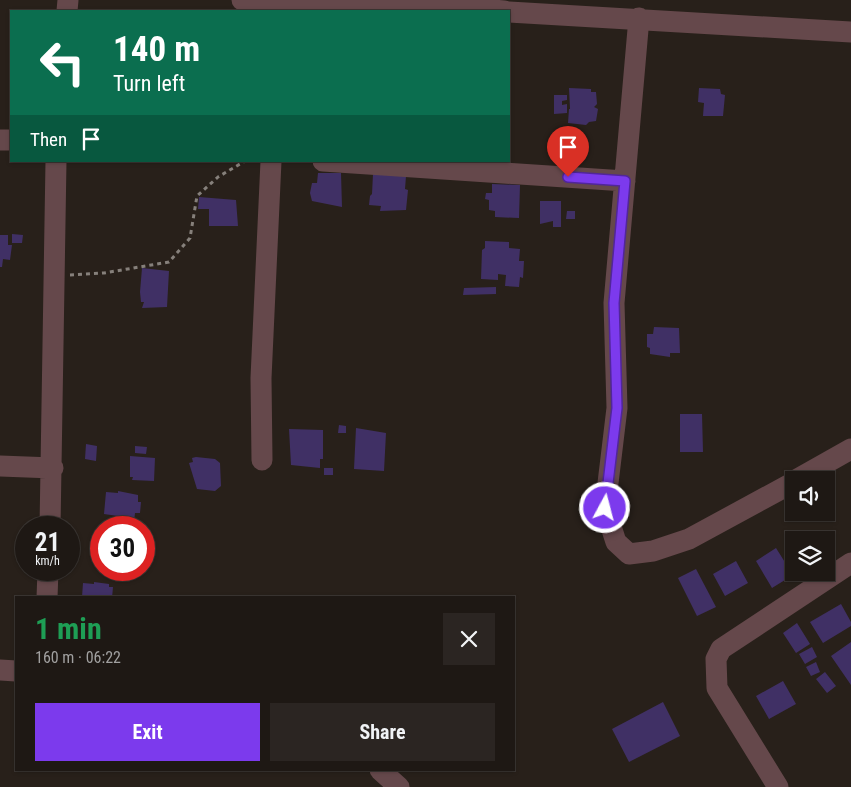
<!DOCTYPE html>
<html lang="en">
<head>
<meta charset="utf-8">
<style>
	:root { --surface:#1e1814; --page:#2b2522; --text:#f1f3f6; --muted:#a1a0a0; --line:#3c3734; --accent:#7c3aed }
	body { margin:0; font-family:"Roboto Condensed",sans-serif; background:var(--page); color:var(--text); height:100vh; display:flex; flex-direction:column; font-size:19px; white-space:nowrap }
	* { box-sizing:border-box; margin:0 }
	p { font-size:16px; color:var(--muted) }
	.icon { flex:none; width:28px; height:28px; fill:none; stroke:currentColor; stroke-width:2; stroke-linecap:round; stroke-linejoin:round }
	.map { position:relative; flex:1; overflow:hidden }
	.panel { position:absolute; left:15px; top:596px; width:500px; height:175px; display:flex; flex-direction:column; background:var(--surface); border-radius:0px; box-shadow:0 1px 4px #0004,0 0 0 1px var(--line) }
	.panel>* { flex:none }
	.top-card { position:absolute; left:10px; top:10px; width:500px; height:152px; border-radius:0px; box-shadow:0 1px 4px #0004,0 0 0 1px var(--line); background:#0b6e4f; color:#fff; overflow:hidden }
	.fabs { position:absolute; left:785px; top:471px; display:grid; gap:10px }
	.fabs a { display:grid; place-items:center; width:50px; height:50px; border-radius:0px; background:var(--surface); box-shadow:0 1px 4px #0004,0 0 0 1px var(--line); font-size:25px }
	.speed { position:absolute; left:15px; top:516px; display:flex; gap:10px; font-size:25px; font-weight:700; text-align:center }
	.speed>* { display:grid; place-content:center; width:65px; height:65px; border-radius:50%; background:var(--surface); box-shadow:0 1px 4px #0004,0 0 0 1px var(--line); line-height:1 }
	.speed small { font-size:12px; font-weight:400 }
	.speed .limit { border:8px solid #d22; background:#fff; color:#111 }
	.pin { position:absolute; display:grid; place-items:center; width:42px; height:42px; color:#fff; margin:-51px -21px; border-radius:50% 50% 50% 0; rotate:-45deg; box-shadow:0 0 5px #0007 }
	.pin .icon { rotate:45deg }
	.me { position:absolute; width:55px; margin:-28px; rotate:7deg; stroke-linejoin:round; filter:drop-shadow(0 0 4px #0008) }
	.turn { display:flex; align-items:center; gap:18px; height:105px; padding:0 20px; font-size:22px }
	.turn .icon { width:65px; height:65px; stroke-width:2.5 }
	.turn b { display:block; font-size:35px; line-height:42px }
	.then { display:flex; align-items:center; height:48px; padding:0 20px; background:#0003; gap:10px; font-size:19px }
	.round { display:grid; place-items:center; flex:none; width:52px; height:52px; border-radius:0px; background:var(--page) }
	.overview { display:flex; align-items:center; justify-content:space-between; height:85px; padding:0 20px }
	h1 { font-size:30px; font-weight:700; line-height:38px; color:#1e9e55 }
	.cta { display:flex; gap:10px; margin-top:auto; padding:10px 20px }
	.cta a { flex:1; height:58px; border-radius:0px; background:var(--accent); color:#fff; font-size:20px; font-weight:700; line-height:58px; text-align:center }
	.cta a+a { background:var(--page); color:var(--text) }
	.map>svg:first-child { display:block }
	.building { fill:#403065 }
	.lines { fill:none; stroke-linecap:round; stroke-linejoin:round }
	.path { stroke:#86807b; stroke-width:3; stroke-dasharray:4 4; stroke-linecap:butt }
	.minor { stroke:#65484b; stroke-width:21 }
	.route-casing { stroke:#51269a; stroke-width:12 }
	.route { stroke:#7c3aed; stroke-width:9 }
</style>
</head>
<body>
<div class="map">
<svg width="851" height="787" viewBox="0 0 851 787">
	<rect width="100%" height="100%" fill="#28201a"/>
	<!-- building -->
	<path class="building" d="M569,88L591,89V92H596L597,104L594,107L598,109L596,121L589,122L586,125L568,123L569,109H570Z
		M699,88L720,89L721,94L725,95L723,116H703L704,103L698,102Z
		M554,95H567V100L562,101V105L567,104V113L554,114Z
		M318,173H341L342,207L312,201L310,193L312,183H317Z
		M373,174L406,176L405,189L408,190L406,210L380,211L381,206L369,205L370,196L372,194Z
		M492,184L520,185L519,218L495,217V211L489,210V200L485,199L486,193H492Z
		M199,197L236,200L238,226H209V209H198Z
		M540,201H561V227H553V221L540,224Z
		M567,211H575V219H566Z
		M12,234L23,235L22,243H12Z
		M0,235H8V245H12L10,260L3,259L2,267H0Z
		M485,241L509,242V248L520,249L519,261H524L523,278L520,277L519,287L505,286L506,275L498,274V280L481,279L482,250L485,248Z
		M142,268L169,271L167,307L142,308L144,302H141L140,292Z
		M496,287V294L463,295L464,288Z
		M654,327L679,328L680,353H670V357L650,354V348L647,347V334H653Z
		M680,414H702L703,452H680Z
		M339,425L346,426V433H338Z
		M356,428L386,433L384,471L354,469Z
		M289,429L323,430V459H320V468L291,465Z
		M86,444L97,446L96,461L85,459Z
		M135,446L147,447L146,454L135,453Z
		M130,456L155,458L154,481L132,480L133,477H130Z
		M196,457L215,459L220,463L221,486L215,491L197,489L189,463L193,462L192,458Z
		M324,468H333V475H324Z
		M118,491L138,495V502H141L140,513H135L134,522L118,521V516L104,514L106,492L118,493Z
		M776,548L793,575L772,588L756,561Z
		M736,561L748,583L725,596L713,574Z
		M696,569L716,607L697,616L678,578Z
		M94,582L109,584V587H113L112,598L82,597L83,583L94,584Z
		M841,604L851,622V626L823,643L810,622Z
		M797,623L810,644L796,653L783,633Z
		M851,642V685L831,656Z
		M812,647L817,657L805,664L799,654Z
		M816,662L820,672L811,676L806,667Z
		M825,672L836,686L827,693L816,679Z
		M783,681L796,704L769,719L756,696Z
		M663,702L680,736L629,762L612,729Z"/>
	<g class="lines">
		<!-- path -->
		<path class="path" d="M70,275L104,273L169,262L190,238L197,196L218,177L245,161"/>
		<!-- minor -->
		<path class="minor" d="M242,0L461,7L504,11
			M67,11L68,0
			M509,12L851,32
			M639,18L614,303L617,408L605,508L616,542L629,554L653,551L689,539L794,482
			M0,140H11
			M323,161L625,181
			M262,460L261,378L271,161
			M0,466L53,468
			M796,480L851,449
			M50,528L56,161
			M47,598L48,570
			M0,670L16,671
			M380,770L399,787
			M778,787L717,688L716,659L721,649L851,563"/>
	</g>
	<g class="lines">
		<defs>
			<path id="route" d="M568,177L625,181L614,303L617,408L605,508"/>
		</defs>
		<!-- route casing -->
		<use href="#route" class="route-casing"/>
		<!-- route -->
		<use href="#route" class="route"/>
	</g>
</svg>
<div class="fabs">
<a><svg class="icon" aria-label="sound" viewBox="0 0 24 24"><path d="M4 9h4l5-4v14l-5-4H4zM17 9q2 3 0 6"/></svg></a>
<a><svg class="icon" aria-label="layers" viewBox="0 0 24 24"><path d="M12 4l9 5-9 5-9-5zM3 14l9 5 9-5"/></svg></a>
</div>
<div class="speed"><div>21<small>km/h</small></div><div class="limit">30</div></div>
<div class="pin" style="left:568px;top:177px;background:#d93025"><svg class="icon" aria-label="arrive" viewBox="0 0 24 24"><path d="M6 21V4h12l-3 4 3 4H6"/></svg></div>
<svg class="me" style="left:605px;top:508px" viewBox="-20 -20 40 40"><circle r="17" fill="#7c3aed" stroke="#fff" stroke-width="3"/><path d="M0-11L8 9 0 5-8 9z" fill="#fff"/></svg>
<div class="top-card">
<div class="turn"><svg class="icon" aria-label="left" viewBox="0 0 24 24"><path d="M17 20v-9H6M10 6l-5 5 5 5"/></svg><div><b>140 m</b>Turn left</div></div>
<div class="then">Then<svg class="icon" aria-label="arrive" viewBox="0 0 24 24"><path d="M6 21V4h12l-3 4 3 4H6"/></svg></div>
</div>
<section class="panel">
<div class="overview"><div><h1>1 min</h1><p>160 m · 06:22</p></div><a class="round"><svg class="icon" aria-label="close" viewBox="0 0 24 24"><path d="M6 6l12 12M18 6L6 18"/></svg></a></div>
<div class="cta"><a>Exit</a><a>Share</a></div>
</section>
</div>
</body>
</html>
